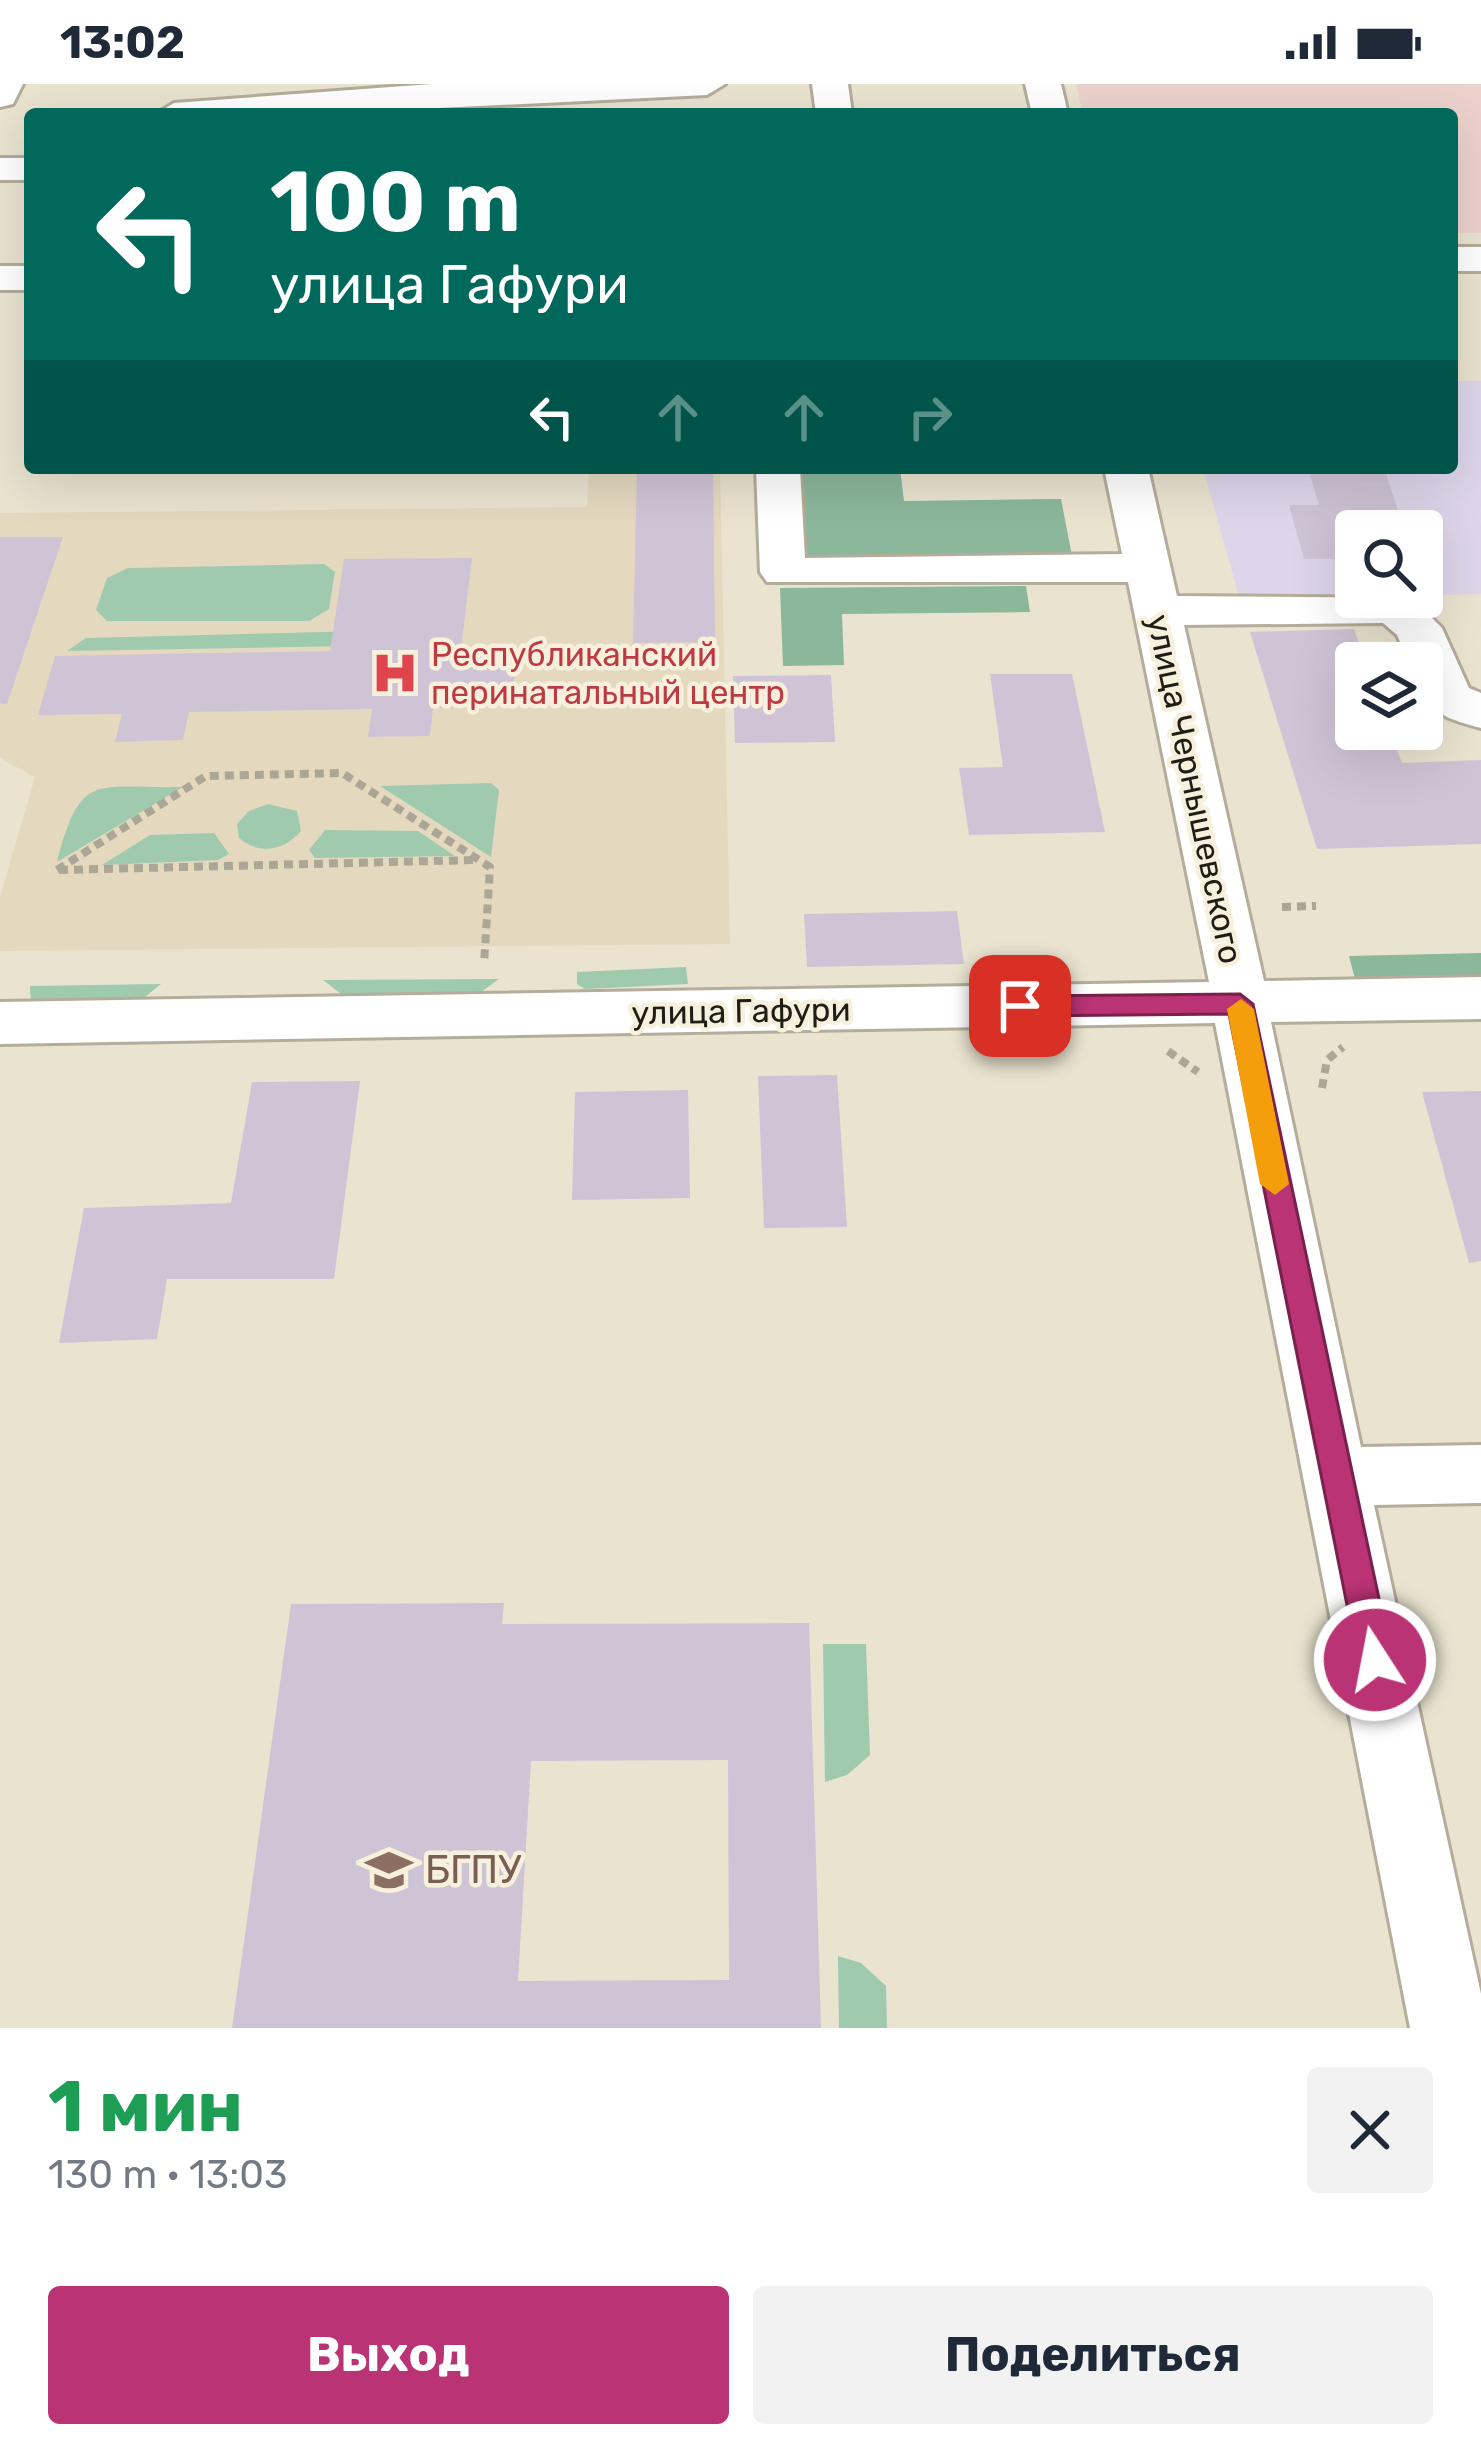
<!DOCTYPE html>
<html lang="ru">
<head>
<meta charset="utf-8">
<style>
	:root { --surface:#fff; --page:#f2f2f3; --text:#1f2937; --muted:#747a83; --accent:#b93375 }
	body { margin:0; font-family:Rubik,sans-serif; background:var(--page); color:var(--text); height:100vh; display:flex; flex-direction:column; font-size:45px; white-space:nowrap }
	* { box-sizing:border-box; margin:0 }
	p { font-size:39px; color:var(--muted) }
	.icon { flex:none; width:66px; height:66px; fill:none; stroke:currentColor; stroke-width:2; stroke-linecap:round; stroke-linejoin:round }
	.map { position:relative; height:1944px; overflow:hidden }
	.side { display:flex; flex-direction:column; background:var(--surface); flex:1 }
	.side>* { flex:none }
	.guide { position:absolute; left:24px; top:24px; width:1434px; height:366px; border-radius:12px; box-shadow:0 12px 48px #0002; background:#00695c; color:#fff; overflow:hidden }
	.buttons { position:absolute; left:1335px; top:426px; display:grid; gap:24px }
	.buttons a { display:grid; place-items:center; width:108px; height:108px; border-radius:12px; background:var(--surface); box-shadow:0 12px 48px #0002; font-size:60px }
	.pin { position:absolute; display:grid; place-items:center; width:102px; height:102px; color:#fff; margin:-51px; border-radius:24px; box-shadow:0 6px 18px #0006 }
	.me { position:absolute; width:132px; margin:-66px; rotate:349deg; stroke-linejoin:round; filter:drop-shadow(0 0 9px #0008) }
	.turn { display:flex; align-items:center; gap:42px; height:252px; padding:0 48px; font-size:54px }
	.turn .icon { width:156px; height:156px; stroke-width:2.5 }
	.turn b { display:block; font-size:84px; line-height:102px }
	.lanes { display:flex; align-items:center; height:114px; padding:0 48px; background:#0003; justify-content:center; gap:60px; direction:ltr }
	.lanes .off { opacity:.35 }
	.round { display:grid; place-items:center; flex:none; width:126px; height:126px; border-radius:12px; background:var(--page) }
	.head { display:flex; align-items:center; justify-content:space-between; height:204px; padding:0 48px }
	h1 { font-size:72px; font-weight:700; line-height:90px; color:#1e9e55 }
	.button { display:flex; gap:24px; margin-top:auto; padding:24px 48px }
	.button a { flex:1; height:138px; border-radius:12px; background:var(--accent); color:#fff; font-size:48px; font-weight:700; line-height:138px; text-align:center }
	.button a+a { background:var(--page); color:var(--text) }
	.status { display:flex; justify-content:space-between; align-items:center; height:84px; padding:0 60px; background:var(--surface); direction:ltr }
	.status svg { height:33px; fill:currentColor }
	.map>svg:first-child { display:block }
	.built { fill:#e4d9bf }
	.industrial { fill:#ecd2cd }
	.education { fill:#ded5ea }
	.green { fill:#9fcaae }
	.forest { fill:#8bb79b }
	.building { fill:#cfc4d5; fill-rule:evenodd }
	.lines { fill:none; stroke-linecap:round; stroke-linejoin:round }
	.minor-casing { stroke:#b5ad9b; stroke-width:6 }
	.path { stroke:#aca697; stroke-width:8; stroke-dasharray:9 6; stroke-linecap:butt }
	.minor { fill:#fff; fill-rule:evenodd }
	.route { fill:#b93375; stroke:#78214c; stroke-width:3 }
	.slow { fill:#f59e0b }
	.labels { text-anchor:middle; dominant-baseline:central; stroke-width:9; stroke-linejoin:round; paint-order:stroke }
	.health-label { font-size:33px; fill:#be3a42; stroke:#f7f0dd; text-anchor:start }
	.street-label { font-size:33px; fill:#201d16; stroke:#f7f0dd }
	.near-education-label { font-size:39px; fill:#785e54; stroke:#f7f0dd; text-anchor:start }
</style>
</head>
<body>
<div class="status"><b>13:02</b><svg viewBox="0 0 49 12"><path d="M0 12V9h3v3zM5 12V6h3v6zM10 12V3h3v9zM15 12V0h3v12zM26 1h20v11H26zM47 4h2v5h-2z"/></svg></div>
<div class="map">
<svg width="1481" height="1944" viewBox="0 0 1481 1944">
	<rect width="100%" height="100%" fill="#eae3d0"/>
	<!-- built -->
	<path class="built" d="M589,384H720L730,860L0,867V813L35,693L0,674V429L587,423Z"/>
	<!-- industrial -->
	<path class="industrial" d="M1076,0H1481V149H1452V30H1083Z"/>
	<!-- education -->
	<path class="education" d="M1452,297H1481V510L1422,511V447H1356V513L1240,516L1203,384H1452Z"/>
	<!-- green -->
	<path class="green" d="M324,480L335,488L329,525L309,537H107L96,526L107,494L128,484Z
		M440,545L463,560L67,567L86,554Z
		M491,699L499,706L491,773L380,702Z
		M183,703L57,778C81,685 96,705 183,703Z
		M268,720L297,727L301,747C284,767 259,771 239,754L237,740L249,727Z
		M325,746L418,747L455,772L315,774L309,766Z
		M214,749L229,770L218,776L102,781L150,751Z
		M686,883L688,900L585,905L577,900V888Z
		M499,895L477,911L345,913L323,896Z
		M161,900L140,917L31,919L30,902Z
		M823,1560H866L870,1671L847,1691L825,1698Z
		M838,1872L861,1879L886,1902L887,1944H839Z"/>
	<!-- forest -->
	<path class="forest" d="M793,384H900L904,417L1061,415L1074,482L799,485Z
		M1026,502L1030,528L842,530L844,581L783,582L780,504Z
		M1481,869V892L1355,895L1349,872Z"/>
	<!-- building -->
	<path class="building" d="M637,384H713L715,558L633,559Z
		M1308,384H1384L1405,447H1356V475H1304L1289,421H1319Z
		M0,453H63L7,620L0,619Z
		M472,474L461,565L516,564L513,622L433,624L430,652L368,653L372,625L189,628L183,656L115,658L122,630L38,631L55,572L330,567L344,475Z
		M1354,545L1366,579H1356V645H1389L1402,679L1481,676V760L1317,765L1250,548Z
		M990,590H1072L1105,748L969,751L959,684L1003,683Z
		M831,591L835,658L735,659L733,592Z
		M957,827L964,880L807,883L804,830Z
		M837,991L847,1143L764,1144L758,992Z
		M360,997L334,1195H167L157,1255L59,1259L84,1124L231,1119L252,998Z
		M688,1006L690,1114L572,1116L575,1008Z
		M1481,1007V1177L1469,1179L1422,1008Z
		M504,1519L502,1540L809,1539L821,1944H232L291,1520ZM728,1676L729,1896L518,1897L531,1677Z"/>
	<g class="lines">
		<defs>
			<path id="minor" d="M0,0H23L13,20L0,23Z
				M432,0H725L707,11L316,30H156L174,19Z
				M812,0H848L852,30H816Z
				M1025,0H1061L1068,30H1032Z
				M0,74H30V96H0Z
				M1452,163H1481V187H1452Z
				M0,182H30V206H0Z
				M756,384H800L805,474L1122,470L1104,384H1148L1177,512L1412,514L1442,544L1469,604L1481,609V644C1437,632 1422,627 1422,579H1409L1397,551L1383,539L1184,541L1264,897L1481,893V935L1271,938L1361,1363L1481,1361V1419L1374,1421L1481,1910V1944H1410L1215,939L0,960V918L1209,898L1128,498H767L760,488Z"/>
		</defs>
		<!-- minor casing -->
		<use href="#minor" class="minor-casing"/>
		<!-- path -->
		<path class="path" d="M57,786L206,692L342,689L490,783L484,880
			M59,786L476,776
			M1282,823L1316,822
			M1168,967L1198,988
			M1322,1004L1327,976L1343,963"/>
		<!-- minor -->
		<use href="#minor" class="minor"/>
	</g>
	<!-- route -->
	<path class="route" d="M1240,910L1253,920L1392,1576L1387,1588L1375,1592L1363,1588L1358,1576L1229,930L1020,932L1006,922L1020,912Z"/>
	<!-- slow -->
	<path class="slow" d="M1241,915L1254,925L1289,1100L1275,1111L1260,1100L1227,925Z"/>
	<!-- icons -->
	<defs>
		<symbol id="hospital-bare" viewBox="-9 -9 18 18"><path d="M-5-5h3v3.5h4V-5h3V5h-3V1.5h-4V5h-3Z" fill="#e0444e" stroke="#f7f0dd" stroke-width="2.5" paint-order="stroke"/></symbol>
		<symbol id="university-bare" viewBox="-9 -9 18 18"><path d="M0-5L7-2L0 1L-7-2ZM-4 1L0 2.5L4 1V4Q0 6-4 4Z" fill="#8d6e63" stroke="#f7f0dd" stroke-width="2.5" paint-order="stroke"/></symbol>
	</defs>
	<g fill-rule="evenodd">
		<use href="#hospital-bare" x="362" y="556" width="66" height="66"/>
		<use href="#university-bare" x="356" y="1753" width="66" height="66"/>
	</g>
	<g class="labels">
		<!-- health labels -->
		<g class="health-label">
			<text x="431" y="570">Республиканский<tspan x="431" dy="38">перинатальный центр</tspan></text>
		</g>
		<!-- street labels -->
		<g class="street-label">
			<text transform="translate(1195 705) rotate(78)">улица Чернышевского</text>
			<text transform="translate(741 927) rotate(-1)">улица Гафури</text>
		</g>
		<!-- near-education labels -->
		<g class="near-education-label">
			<text x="425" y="1786">БГПУ</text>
		</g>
	</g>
</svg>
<div class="buttons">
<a><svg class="icon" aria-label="search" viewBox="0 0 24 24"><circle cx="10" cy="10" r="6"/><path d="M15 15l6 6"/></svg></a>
<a><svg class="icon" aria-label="layers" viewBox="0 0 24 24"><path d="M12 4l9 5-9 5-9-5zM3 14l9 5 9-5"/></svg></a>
</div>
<div class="pin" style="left:1020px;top:922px;background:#d93025"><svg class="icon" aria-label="arrive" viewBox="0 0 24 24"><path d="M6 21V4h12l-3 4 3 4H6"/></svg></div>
<svg class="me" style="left:1375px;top:1576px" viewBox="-20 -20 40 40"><circle r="17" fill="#b93375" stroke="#fff" stroke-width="3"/><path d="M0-11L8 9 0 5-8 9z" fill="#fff"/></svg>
<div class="guide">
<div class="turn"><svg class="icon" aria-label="left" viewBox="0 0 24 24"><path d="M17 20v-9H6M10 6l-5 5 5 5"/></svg><div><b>100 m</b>улица Гафури</div></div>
<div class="lanes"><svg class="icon" aria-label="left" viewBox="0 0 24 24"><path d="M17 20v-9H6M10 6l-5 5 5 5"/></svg><svg class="icon off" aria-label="ahead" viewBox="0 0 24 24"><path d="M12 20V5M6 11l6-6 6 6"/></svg><svg class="icon off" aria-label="ahead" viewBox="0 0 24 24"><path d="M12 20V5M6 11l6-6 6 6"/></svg><svg class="icon off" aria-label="right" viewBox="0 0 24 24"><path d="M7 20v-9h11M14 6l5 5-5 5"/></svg></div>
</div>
</div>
<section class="side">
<div class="head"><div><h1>1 мин</h1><p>130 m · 13:03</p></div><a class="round"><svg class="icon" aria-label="close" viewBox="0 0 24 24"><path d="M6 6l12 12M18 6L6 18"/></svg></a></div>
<div class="button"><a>Выход</a><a>Поделиться</a></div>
</section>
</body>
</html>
